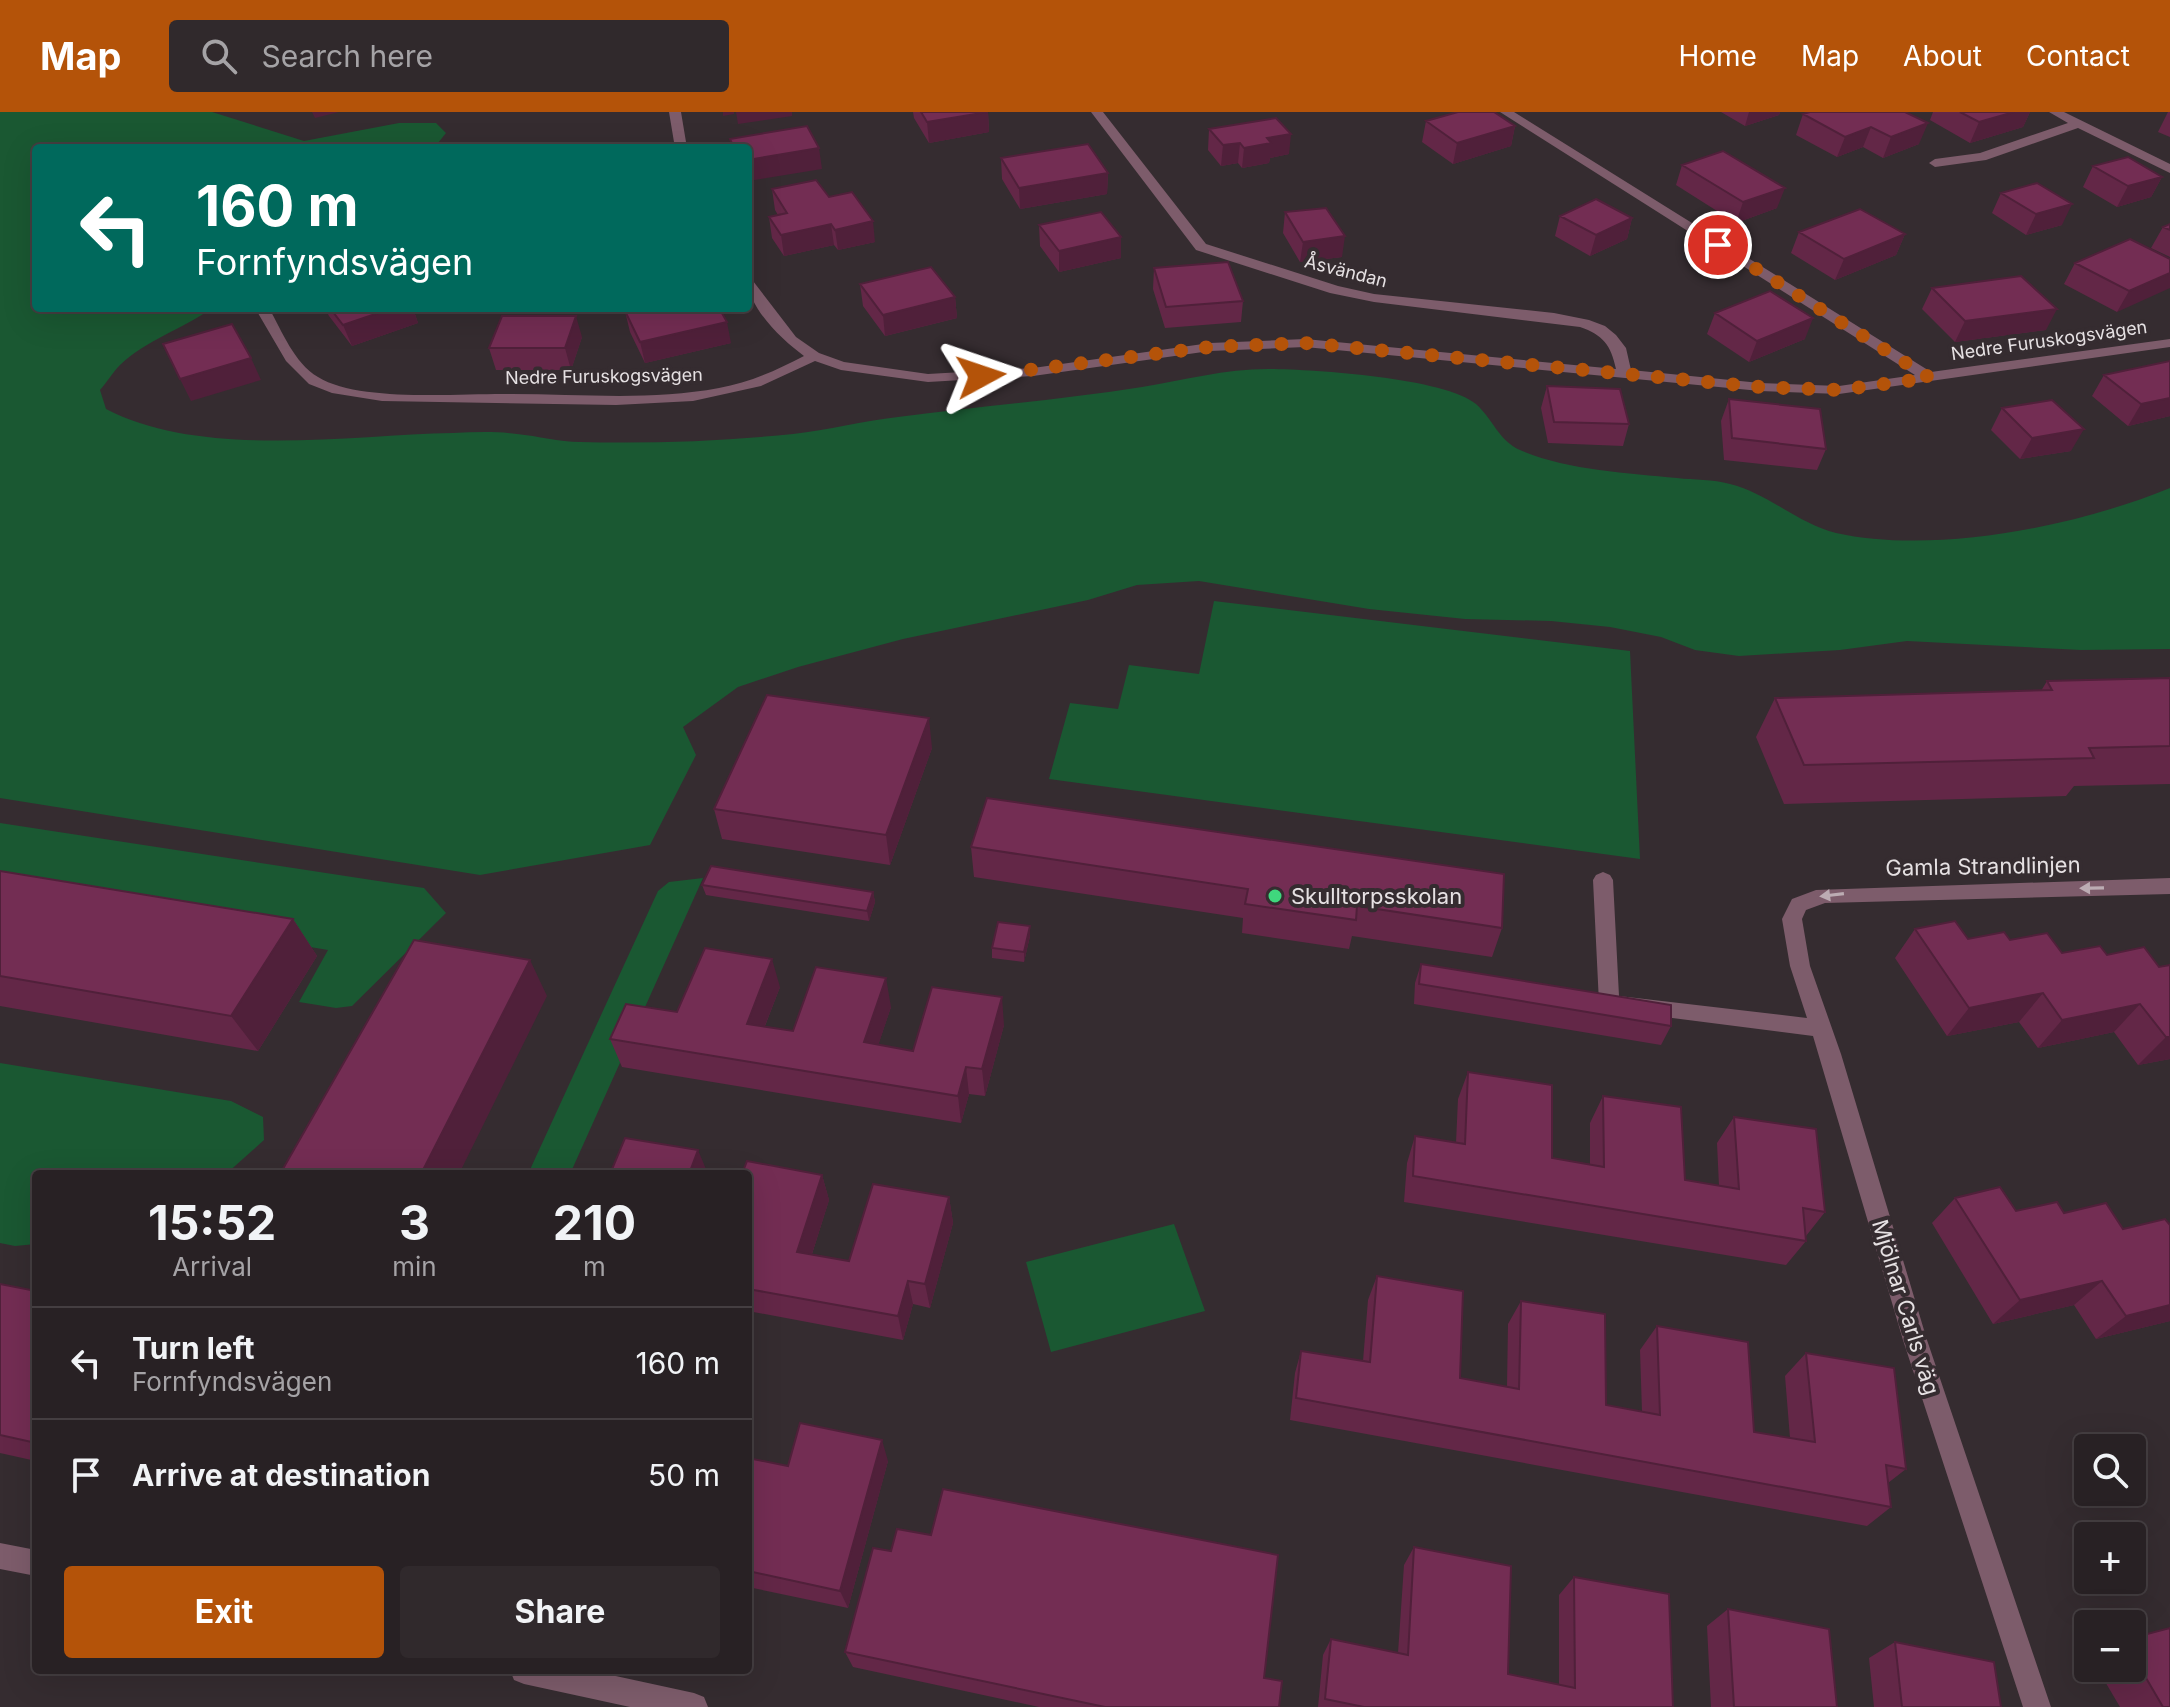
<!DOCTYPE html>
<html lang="en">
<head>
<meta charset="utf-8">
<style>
	:root { --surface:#282124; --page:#30292c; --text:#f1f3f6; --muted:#a5a3a6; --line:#443e41; --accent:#b45309 }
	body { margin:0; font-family:Inter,sans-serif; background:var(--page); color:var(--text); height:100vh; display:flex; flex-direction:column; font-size:30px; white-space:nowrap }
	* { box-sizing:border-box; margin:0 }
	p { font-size:26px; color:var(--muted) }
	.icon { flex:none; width:44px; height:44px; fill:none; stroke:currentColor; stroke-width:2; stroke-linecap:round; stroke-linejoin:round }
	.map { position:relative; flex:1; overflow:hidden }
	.drawer { position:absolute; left:32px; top:1058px; width:720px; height:504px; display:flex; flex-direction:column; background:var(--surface); border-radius:8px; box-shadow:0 8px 32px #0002,0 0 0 2px var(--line) }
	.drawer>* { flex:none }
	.banner { position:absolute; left:32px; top:32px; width:720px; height:168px; border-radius:8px; box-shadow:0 8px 32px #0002,0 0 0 2px var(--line); background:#00695c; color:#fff; overflow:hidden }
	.buttons { position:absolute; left:2074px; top:1322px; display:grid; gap:16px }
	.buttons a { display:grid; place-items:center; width:72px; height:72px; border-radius:8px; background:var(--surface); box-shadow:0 8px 32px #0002,0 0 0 2px var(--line); font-size:40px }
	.pin { position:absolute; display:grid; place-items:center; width:68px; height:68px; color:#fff; margin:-34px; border:4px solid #fff; border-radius:50%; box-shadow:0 2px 8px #0007 }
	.me { position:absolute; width:88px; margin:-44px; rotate:85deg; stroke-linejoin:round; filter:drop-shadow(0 0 6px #0008) }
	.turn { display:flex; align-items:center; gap:28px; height:168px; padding:0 32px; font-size:36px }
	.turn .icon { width:104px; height:104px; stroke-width:2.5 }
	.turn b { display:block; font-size:56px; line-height:68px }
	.eta { display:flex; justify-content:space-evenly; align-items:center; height:136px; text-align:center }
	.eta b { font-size:48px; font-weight:700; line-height:56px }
	.cta { display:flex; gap:16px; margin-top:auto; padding:16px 32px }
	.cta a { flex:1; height:92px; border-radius:8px; background:var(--accent); color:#fff; font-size:32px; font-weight:700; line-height:92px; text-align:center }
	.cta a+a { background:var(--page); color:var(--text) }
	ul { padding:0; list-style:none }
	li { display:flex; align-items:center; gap:24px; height:112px; padding:0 32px; border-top:2px solid var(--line) }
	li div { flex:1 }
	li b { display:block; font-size:30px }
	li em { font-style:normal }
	header { display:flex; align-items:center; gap:48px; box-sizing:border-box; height:112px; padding:0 40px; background:var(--accent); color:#fff }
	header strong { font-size:38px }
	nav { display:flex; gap:44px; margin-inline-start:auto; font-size:28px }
	.search { width:560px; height:72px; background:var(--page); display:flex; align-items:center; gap:20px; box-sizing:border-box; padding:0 28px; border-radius:8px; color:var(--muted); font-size:30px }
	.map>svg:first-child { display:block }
	.green { fill:#1a5832 }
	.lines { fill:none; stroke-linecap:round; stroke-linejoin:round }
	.minor { fill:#7d5c6b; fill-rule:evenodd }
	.wall { fill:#632747 }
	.shaded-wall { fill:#50203a }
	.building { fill:#732d53; stroke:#50203a; stroke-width:2 }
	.oneway { fill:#bcacb3 }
	.route { stroke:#b45309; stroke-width:14; stroke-dasharray:0 25.2 }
	.poi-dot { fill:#3fd77d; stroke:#352c30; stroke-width:3 }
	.labels { text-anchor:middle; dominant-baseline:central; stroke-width:8; stroke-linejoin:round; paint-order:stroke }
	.far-street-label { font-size:18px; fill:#e6e1e3; stroke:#352c30 }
	.street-label { font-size:22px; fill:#e6e1e3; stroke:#352c30 }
	.poi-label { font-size:22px; fill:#e6e1e3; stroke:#352c30; text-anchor:start }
</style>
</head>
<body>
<header>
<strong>Map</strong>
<div class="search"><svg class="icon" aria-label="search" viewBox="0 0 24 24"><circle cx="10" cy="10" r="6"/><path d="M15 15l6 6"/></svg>Search here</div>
<nav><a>Home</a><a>Map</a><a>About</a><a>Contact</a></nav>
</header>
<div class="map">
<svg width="2170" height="1595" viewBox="0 0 2170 1595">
	<rect width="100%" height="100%" fill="#352c30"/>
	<!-- green -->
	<path class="green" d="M0,0H212L304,29L399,11H436L446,21L434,36H36V196H212C183,217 146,228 120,253C113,260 107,270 100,278L106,297C202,347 348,323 453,321C474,320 496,319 517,322C538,324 559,330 580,330C650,332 724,329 793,322C828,318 863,309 898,305C979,294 1061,288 1142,275C1184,268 1225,257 1268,257C1311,257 1446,266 1476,292C1492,306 1499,329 1520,338C1565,358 1628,361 1677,366C1694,368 1713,367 1730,372C1767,381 1799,412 1836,421C1935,443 2078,414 2170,376V537L2081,538L1907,529L1840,538L1739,544L1695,538L1661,525L1610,515L1551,509L1465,507L1369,497L1199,469L1137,473L1088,488L903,527L798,555L738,575L683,615L696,643L650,733L480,763L0,686Z
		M1214,489L1630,539L1640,747L1049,667L1070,591L1118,597L1129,553L1199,562Z
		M0,711L424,776L446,801L352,894L336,896L299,890L328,838L0,783Z
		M703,766L570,1062H528L658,779L669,770Z
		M0,951L231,989L263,1005L264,1028L226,1062H36V1132L15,1134L0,1131Z
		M1174,1112L1205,1199L1051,1240L1026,1150Z"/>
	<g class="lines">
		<!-- minor -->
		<path class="minor" d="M669,0H681L687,36H675Z
			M1091,0H1103L1206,132L1338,174L1374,182L1554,201L1589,208L1605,214L1616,223L1626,236L1631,258L1760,271L1839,274L1915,263L1500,0H1514L1931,260L2170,227V235L1839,282L1760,279L1305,235L1210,239L1033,264L928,270L841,258L815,249L761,274L693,289L616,293L382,289L332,281L309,272L286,249L255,196H269C282,219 294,251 318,265C360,291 461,281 511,282C581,282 650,289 719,276C749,271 777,258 804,244C782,228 748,196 748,168L753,169L796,225L819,241L844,250L928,262L1033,256L1210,231L1305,227L1616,257C1611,233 1603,223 1580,215L1374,190L1330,181L1196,138Z
			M2049,0H2064L2170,52V61L2078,16L1986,48L1935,55L1929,51L1935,47L1980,41L2068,11Z
			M1603,760L1610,763L1613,768L1619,884L1807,906L1790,854L1782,807L1792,787L1816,778L2170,766V782L1825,791L1806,798L1802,807L1810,854L1841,942L1927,1228L2051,1595H2023L1903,1228L1813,924L1602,897L1599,891L1593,768L1596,763Z
			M0,1431L36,1438V1464L0,1457Z
			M510,1558H588L694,1581L704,1585L708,1595H630L524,1572L514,1568Z"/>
	</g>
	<!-- wall -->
	<path class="wall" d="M913,0H988L989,20L929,31L914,6Z
		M1721,0H1780L1779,3L1745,14Z
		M1905,0L1919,32L1883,46L1863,35L1837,45L1796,23L1803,2Z
		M1933,0H2030L2023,15L1970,31L1930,8Z
		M2168,0H2170V25L2158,20Z
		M1426,9L1515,14L1511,34L1453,52L1422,30Z
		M1209,17L1289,42L1270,46L1269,51L1242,56L1238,51L1221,54L1208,38Z
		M1001,46L1108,61L1107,82L1020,97L1002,67Z
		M1682,53L1777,96L1736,111L1676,73Z
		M2093,54L2162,65L2151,85L2117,95L2083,75Z
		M772,77L829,85L875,130L838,138L834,133L784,144L772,126L769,105L778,103L775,98Z
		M2001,81L2062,113L2026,123L1992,101Z
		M1285,100L1342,145L1300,150L1283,121Z
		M1560,104L1632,106L1627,127L1590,144L1555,124Z
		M2170,112V145L2151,136L2163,115Z
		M1039,113L1121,125V146L1059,160L1040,134Z
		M1799,120L1905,122L1896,143L1835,168L1791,141Z
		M2170,147L2117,200L2064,172L2075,151Z
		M1154,156L1243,189L1241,210L1165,216L1153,177Z
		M860,172L955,185L957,206L885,224L863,194Z
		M1932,176L2046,218L1955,230L1922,197Z
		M325,196H413L418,211L352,234L329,204Z
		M625,199L731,231L645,251L630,220Z
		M1715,201L1805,227L1749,250L1707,222Z
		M582,225L571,258H496L489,236Z
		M2170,249V304L2128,314L2092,284L2104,263Z
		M1547,274L1629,312L1623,334L1548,331L1541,296Z
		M1729,287L1826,337L1817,358L1724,348L1721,309Z
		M2002,296L2071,339L2020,347L1991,318Z
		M2170,566V672L2074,674L2066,684L1784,692L1756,625L1775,586L2041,579L2047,569Z
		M932,636L890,753L722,727L714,697Z
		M971,735L1502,816L1492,845L1352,824L1349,837L1242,821L1243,806L974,765Z
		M0,759L293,807L317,844L258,939L0,894Z
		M702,773L873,780L875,790L869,809L706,783Z
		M1915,817L1968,827L2010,828L2062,841L2107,843L2159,855L2170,947L2138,953L2114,920L2038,936L2019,910L1947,924L1895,846Z
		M1030,824L1024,850L992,846V836Z
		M1421,852L1671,914L1661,933L1414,892L1415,871Z
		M780,875L765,914L793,919L891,895L878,933L913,939L1004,913L985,984L969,982L961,1011L622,955L610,927L677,900Z
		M1468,960L1552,1046L1590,1052V1011L1603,984L1685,1068L1719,1074L1717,1031L1734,1005L1825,1100L1806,1124V1129L1786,1153L1404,1090L1407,1051L1415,1024L1456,1031L1458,987Z
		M748,1062L822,1063L829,1088L812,1142L849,1149L949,1085L953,1111L930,1196L913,1192L903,1228L748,1199Z
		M1955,1086L2016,1099L2064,1101L2170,1209L2096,1227L2074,1193L1993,1212L1932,1111Z
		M1377,1164L1460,1266L1507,1275L1508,1212L1521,1189L1606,1293L1642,1300L1640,1238L1657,1214L1754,1320L1790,1326L1785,1264L1806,1241L1906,1357L1888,1371L1891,1395L1867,1414L1290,1308L1295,1261L1301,1239L1363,1249L1368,1188Z
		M0,1172L36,1179V1349L0,1341Z
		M748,1346L788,1354L888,1349L848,1496L748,1475Z
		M931,1423L1264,1566L1279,1595H1039L853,1555L845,1540L891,1439Z
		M1414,1435L1508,1562L1559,1573V1483L1574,1465L1673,1595H1318L1323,1543L1331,1527L1398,1541L1404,1453Z
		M1728,1497L1837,1595H1711L1707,1514Z
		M2132,1526L2170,1595H2120L2097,1556H2132Z
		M1895,1530L2001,1595H1874L1869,1546Z"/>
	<!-- shaded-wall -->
	<path class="shaded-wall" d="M312,0H339L315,6Z
		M723,0H734V2L723,4Z
		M736,0H792V4L738,12Z
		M988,0L989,20L929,31L927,10Z
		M1749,0H1780L1779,3L1745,14Z
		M2014,0H2030L2023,15L1970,31L1979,10Z
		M1928,11L1919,32L1883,46L1891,25Z
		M1515,14L1511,34L1453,52L1457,31Z
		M1871,15L1863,35L1837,45L1845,25Z
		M1291,22L1289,42L1270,46L1269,51L1242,56L1244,36L1267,26Z
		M1240,31L1238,51L1221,54L1223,33Z
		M819,36L822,57L748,69V48Z
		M1108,61L1107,82L1020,97L1019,76Z
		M2162,65L2151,85L2117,95L2128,74Z
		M1785,76L1777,96L1736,111L1743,90Z
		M2072,92L2062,113L2026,123L2036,102Z
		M1632,106L1627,127L1590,144L1596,123Z
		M873,109L875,130L838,138L835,118Z
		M831,112L834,133L784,144L781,123Z
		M1905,122L1896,143L1835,168L1844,147Z
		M1345,124L1342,145L1300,150L1303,130Z
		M1121,125V146L1059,160V139Z
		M2170,161V176L2117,200L2129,179Z
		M955,185L957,206L885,224L883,203Z
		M393,196H413L418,211L352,234L343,213Z
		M2057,197L2046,218L1955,230L1965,209Z
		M576,204L582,225L571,258L565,236Z
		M1813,206L1805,227L1749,250L1757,229Z
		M727,210L731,231L645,251L640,230Z
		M251,246L261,268L191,289L180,267Z
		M2170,286V304L2128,314L2141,292Z
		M2084,317L2071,339L2020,347L2032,326Z
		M929,606L932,636L890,753L886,723Z
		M873,780L875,790L869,809L867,799Z
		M293,807L317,844L258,939L231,904Z
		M1030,814V824L1024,850V840Z
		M772,847L780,875L755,939L747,912Z
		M530,848L547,884L459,1062H421Z
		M886,866L891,895L870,958L864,930Z
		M2043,881L2019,910L1947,924L1969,896Z
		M1002,885L1004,913L985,984L982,957Z
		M2140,892L2114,920L2038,936L2062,908Z
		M2166,925H2170V947L2138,953Z
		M966,955L969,982L961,1011L958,984Z
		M698,1038L708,1062H689Z
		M822,1063L829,1088L805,1164L797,1140Z
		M949,1085L953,1111L930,1196L925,1172Z
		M908,1169L913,1192L903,1228L898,1204Z
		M2102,1169L2074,1193L1993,1212L2020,1188Z
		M2170,1193V1209L2096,1227L2126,1204Z
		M748,1312L752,1321L748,1334Z
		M882,1328L888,1349L848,1496L840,1479Z"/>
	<!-- building -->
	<path class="building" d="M921,0H988L927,10Z
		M1458,0H1494L1515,14L1457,31L1426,9Z
		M1810,0H1905L1928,11L1891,25L1871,15L1845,25L1803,2Z
		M1960,0H2014L1979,10Z
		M1276,6L1291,22L1267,26L1271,31L1244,36L1240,31L1223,33L1209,17Z
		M807,14L819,36L748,48V36H734L730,27Z
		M1088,32L1108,61L1019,76L1001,46Z
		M1723,39L1785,76L1743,90L1682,53Z
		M2128,45L2162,65L2128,74L2093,54Z
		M816,68L829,85L852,80L873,109L835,118L831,112L781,123L769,105L787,101L772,77Z
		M2037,71L2072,92L2036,102L2001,81Z
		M1596,87L1632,106L1596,123L1560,104Z
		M1326,96L1345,124L1303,130L1285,100Z
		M1860,97L1905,122L1844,147L1799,120Z
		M1101,100L1121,125L1059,139L1039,113Z
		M2170,112V118L2163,115Z
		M2130,127L2170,147V161L2129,179L2075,151Z
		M1228,150L1243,189L1166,195L1154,156Z
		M931,155L955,185L883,203L860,172Z
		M2021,164L2057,197L1965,209L1932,176Z
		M1770,179L1813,206L1757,229L1715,201Z
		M330,196H393L343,213Z
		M637,196H719L727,210L640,230L625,199Z
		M502,204H576L565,236H489Z
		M232,212L251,246L180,267L163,232Z
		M2170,249V286L2141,292L2104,263Z
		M1547,274L1620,277L1629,312L1554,310Z
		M1729,287L1820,297L1826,337L1732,326Z
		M2052,288L2084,317L2032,326L2002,296Z
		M2170,566V634L2089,636L2094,646L1804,653L1775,586L2052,578L2047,569Z
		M767,583L929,606L886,723L714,697Z
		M987,686L1504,762L1502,816L1357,794L1356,808L1245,792L1248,777L971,735Z
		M711,754L873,780L867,799L702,773Z
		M0,759L293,807L231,904L0,864Z
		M1955,809L1968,827L2004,820L2010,828L2047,821L2062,841L2100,834L2107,843L2144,835L2159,855L2170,853V925H2166L2140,892L2062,908L2043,881L1969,896L1915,817Z
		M998,810L1030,814L1024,840L992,836Z
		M414,828L530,848L421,1062H280Z
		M705,836L772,847L747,912L793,919L816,855L886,866L864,930L913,939L932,875L1002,885L982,957L966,955L958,984L610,927L626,892L677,900Z
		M1421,852L1671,893V914L1419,872Z
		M1468,960L1552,973V1046L1604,1055L1603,984L1681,995L1685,1068L1739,1077L1734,1005L1816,1017L1825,1100L1803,1096L1806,1129L1413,1064L1415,1024L1465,1032Z
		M625,1026L698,1038L689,1062H610Z
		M747,1049L822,1063L797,1140L849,1149L873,1072L949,1085L925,1172L908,1169L898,1204L748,1177V1062H742Z
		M2000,1075L2016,1099L2057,1090L2064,1101L2106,1091L2123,1117L2165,1107L2170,1113V1193L2126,1204L2102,1169L2020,1188L1955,1086Z
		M1377,1164L1463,1179L1460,1266L1519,1277L1521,1189L1605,1202L1606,1293L1660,1303L1657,1214L1748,1230L1754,1320L1815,1330L1806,1241L1894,1256L1906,1357L1886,1353L1891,1395L1296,1286L1301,1239L1370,1250Z
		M0,1172L36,1179V1331L0,1323Z
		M800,1311L882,1328L840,1479L748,1459V1346L788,1354Z
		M943,1377L1278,1443L1264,1566L1282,1569L1279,1595H1105L845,1540L873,1436L891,1439L897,1417L931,1423Z
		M1414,1435L1511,1454L1508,1562L1575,1576L1574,1465L1669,1482L1673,1595H1364L1325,1587L1331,1527L1408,1543Z
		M1728,1497L1829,1517L1837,1595H1734Z
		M2170,1516V1595H2163L2132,1542V1526Z
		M1895,1530L1994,1550L2001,1595H1902Z"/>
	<!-- one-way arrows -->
	<defs><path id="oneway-solid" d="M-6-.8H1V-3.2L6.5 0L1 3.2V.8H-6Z" transform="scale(2)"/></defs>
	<g class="oneway">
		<use href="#oneway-solid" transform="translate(2092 776) rotate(179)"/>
		<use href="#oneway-solid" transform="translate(1832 783) rotate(173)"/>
	</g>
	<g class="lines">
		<!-- route -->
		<path class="route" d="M981,264L1210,235L1305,231L1760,275L1839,278L1930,266L1718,133"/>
	</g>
	<!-- markers -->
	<circle class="poi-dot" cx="1275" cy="784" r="8"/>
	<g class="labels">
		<!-- far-street labels -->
		<g class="far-street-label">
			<text transform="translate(1346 159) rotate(14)">Åsvändan</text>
			<text transform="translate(2049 228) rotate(-8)">Nedre Furuskogsvägen</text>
			<text transform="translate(604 264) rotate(-1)">Nedre Furuskogsvägen</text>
		</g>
		<!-- street labels -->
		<g class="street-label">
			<text transform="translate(1983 754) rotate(-1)">Gamla Strandlinjen</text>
			<text transform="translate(1906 1195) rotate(73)">Mjölnar Carls väg</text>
		</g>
		<!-- poi labels -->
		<g class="poi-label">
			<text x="1291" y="784">Skulltorpsskolan</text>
		</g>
	</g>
</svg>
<div class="buttons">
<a><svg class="icon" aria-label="search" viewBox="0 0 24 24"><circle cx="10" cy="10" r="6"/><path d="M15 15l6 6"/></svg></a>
<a>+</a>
<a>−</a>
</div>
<div class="pin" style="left:1718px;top:133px;background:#d93025"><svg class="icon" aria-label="arrive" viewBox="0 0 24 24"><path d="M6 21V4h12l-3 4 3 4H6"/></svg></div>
<svg class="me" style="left:981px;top:264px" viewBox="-20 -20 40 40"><path d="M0-17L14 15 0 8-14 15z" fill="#b45309" stroke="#fff" stroke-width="4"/></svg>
<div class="banner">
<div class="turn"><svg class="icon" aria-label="left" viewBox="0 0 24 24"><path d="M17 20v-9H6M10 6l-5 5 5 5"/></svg><div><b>160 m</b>Fornfyndsvägen</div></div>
</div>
<section class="drawer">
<div class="eta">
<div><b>15:52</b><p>Arrival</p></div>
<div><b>3</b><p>min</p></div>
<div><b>210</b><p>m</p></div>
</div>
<ul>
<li><svg class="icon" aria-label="left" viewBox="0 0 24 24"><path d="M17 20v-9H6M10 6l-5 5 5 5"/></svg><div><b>Turn left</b><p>Fornfyndsvägen</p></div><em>160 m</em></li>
<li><svg class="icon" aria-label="arrive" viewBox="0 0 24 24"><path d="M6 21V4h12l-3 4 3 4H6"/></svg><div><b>Arrive at destination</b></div><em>50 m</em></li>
</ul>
<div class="cta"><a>Exit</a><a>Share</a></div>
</section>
</div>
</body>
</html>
